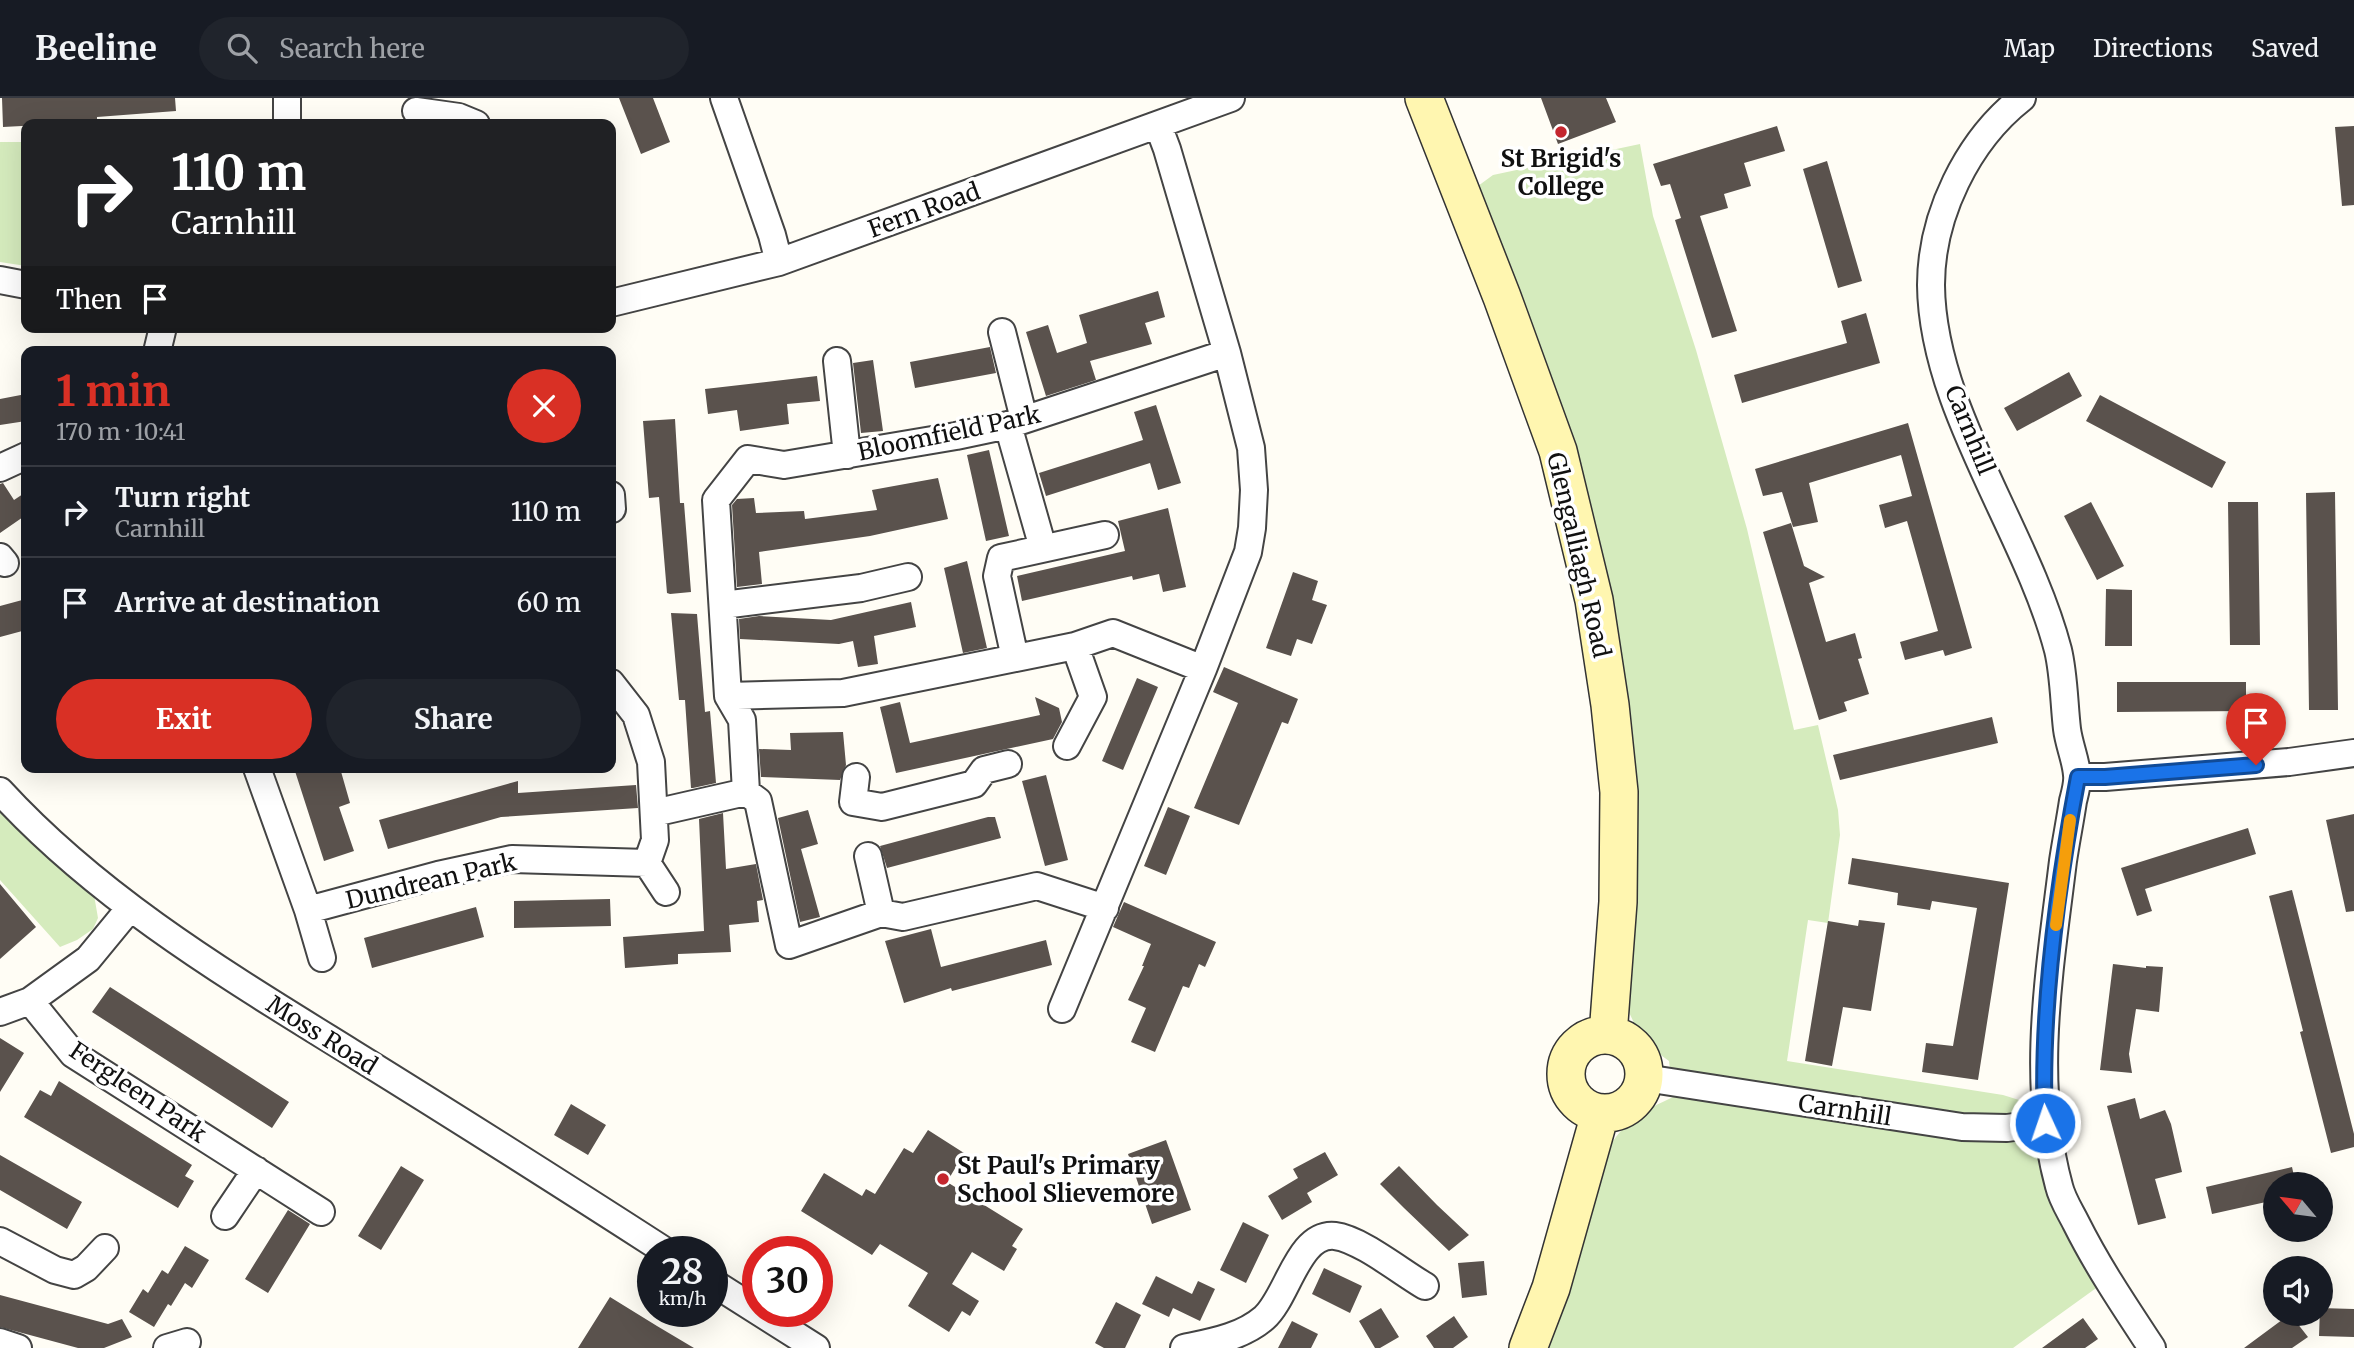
<!DOCTYPE html>
<html lang="en">
<head>
<meta charset="utf-8">
<style>
	:root { --surface:#171b24; --page:#20242c; --text:#f1f3f6; --muted:#9ea1a6; --line:#363941; --accent:#d93025 }
	body { margin:0; font-family:Merriweather,serif; background:var(--page); color:var(--text); height:100vh; display:flex; flex-direction:column; font-size:26px; white-space:nowrap }
	* { box-sizing:border-box; margin:0 }
	p { font-size:23px; color:var(--muted) }
	.icon { flex:none; width:38px; height:38px; fill:none; stroke:currentColor; stroke-width:2; stroke-linecap:round; stroke-linejoin:round }
	.map { position:relative; flex:1; overflow:hidden }
	.side { position:absolute; left:21px; top:248px; width:595px; height:427px; display:flex; flex-direction:column; background:var(--surface); border-radius:14px; box-shadow:0 7px 28px #0002 }
	.side>* { flex:none }
	.banner { position:absolute; left:21px; top:21px; width:595px; height:214px; border-radius:14px; box-shadow:0 7px 28px #0002; background:#202124; color:#fff; overflow:hidden }
	.needle { width:46px; rotate:299deg }
	.buttons { position:absolute; left:2263px; top:1074px; display:grid; gap:14px }
	.buttons a { display:grid; place-items:center; width:70px; height:70px; border-radius:50%; background:var(--surface); box-shadow:0 7px 28px #0002; font-size:35px }
	.speed { position:absolute; left:637px; top:1138px; display:flex; gap:14px; font-size:35px; font-weight:700; text-align:center }
	.speed>* { display:grid; place-content:center; width:91px; height:91px; border-radius:50%; background:var(--surface); box-shadow:0 7px 28px #0002; line-height:1 }
	.speed small { font-size:18px; font-weight:400 }
	.speed .limit { border:10px solid #d22; background:#fff; color:#111 }
	.pin { position:absolute; display:grid; place-items:center; width:60px; height:60px; color:#fff; margin:-72px -30px; border-radius:50% 50% 50% 0; rotate:-45deg; box-shadow:0 0 7px #0007 }
	.pin .icon { rotate:45deg }
	.me { position:absolute; width:77px; margin:-38px; rotate:357deg; stroke-linejoin:round; filter:drop-shadow(0 0 5px #0008) }
	.turn { display:flex; align-items:center; gap:24px; height:147px; padding:0 35px; font-size:32px }
	.turn .icon { width:91px; height:91px; stroke-width:2.5 }
	.turn b { display:block; font-size:49px; line-height:60px }
	.then { display:flex; align-items:center; height:66px; padding:0 35px; background:#0003; gap:14px; font-size:26px }
	.round { display:grid; place-items:center; flex:none; width:74px; height:74px; border-radius:37px; background:var(--page) }
	.overview { display:flex; align-items:center; justify-content:space-between; height:119px; padding:0 35px }
	h1 { font-size:42px; font-weight:700; line-height:52px; color:var(--accent) }
	.action { display:flex; gap:14px; margin-top:auto; padding:14px 35px }
	.action a { flex:1; height:80px; border-radius:42px; background:var(--accent); color:#fff; font-size:28px; font-weight:700; line-height:80px; text-align:center }
	.action a+a { background:var(--page); color:var(--text) }
	ul { padding:0; list-style:none }
	li { display:flex; align-items:center; gap:21px; height:91px; padding:0 35px; border-top:2px solid var(--line) }
	li div { flex:1 }
	li b { display:block; font-size:26px }
	li em { font-style:normal }
	header { display:flex; align-items:center; gap:42px; box-sizing:border-box; height:98px; padding:0 35px; background:var(--surface); border-bottom:2px solid var(--line) }
	header strong { font-size:33px }
	nav { display:flex; gap:38px; margin-inline-start:auto; font-size:24px }
	.search { width:490px; height:63px; background:var(--page); display:flex; align-items:center; gap:18px; box-sizing:border-box; padding:0 24px; border-radius:38px; color:var(--muted); font-size:26px }
	.map>svg:first-child { display:block }
	.green { fill:#d5ebbd }
	.building { fill:#5a524d }
	.lines { fill:none; stroke-linecap:round; stroke-linejoin:round }
	.street-casing { stroke:#444; stroke-width:30 }
	.secondary-casing { stroke:#333; stroke-width:40 }
	.street { stroke:#fff; stroke-width:26 }
	.secondary { stroke:#fff6b0; stroke-width:37 }
	.route-casing { stroke:#114b97; stroke-width:18 }
	.route { stroke:#1a73e8; stroke-width:12 }
	.slow { stroke:#f59e0b; stroke-width:12 }
	.poi-dot { fill:#c4262e; stroke:#fff; stroke-width:2.5 }
	.labels { text-anchor:middle; dominant-baseline:central; stroke-width:7; stroke-linejoin:round; paint-order:stroke }
	.poi-label { font-size:24px; font-weight:bold; fill:#111; stroke:#fff }
	.street-label { font-size:24px; fill:#111; stroke:#fff }
</style>
</head>
<body>
<header>
<strong>Beeline</strong>
<div class="search"><svg class="icon" aria-label="search" viewBox="0 0 24 24"><circle cx="10" cy="10" r="6"/><path d="M15 15l6 6"/></svg>Search here</div>
<nav><a>Map</a><a>Directions</a><a>Saved</a></nav>
</header>
<div class="map">
<svg width="2354" height="1250" viewBox="0 0 2354 1250">
	<rect width="100%" height="100%" fill="#fffdf5"/>
	<!-- green -->
	<path class="green" d="M0,44H26V168L0,164Z
		M1640,46L1653,118L1696,252L1747,431L1794,632L1818,627L1838,712L1840,737L1828,825L1808,822L1787,963L2003,997L2032,1006L2036,1055L2065,1130L2086,1172L2099,1188L2013,1250H1540L1609,1049C1629,1019 1642,1014 1673,999L1669,963L1643,944L1627,910L1572,366L1478,88L1493,77Z
		M0,710L94,797L98,820L93,831L77,842L60,849L0,782Z"/>
	<!-- building -->
	<path class="building" d="M2,0H175L176,13L97,19V24L3,29Z
		M619,0H653L670,44L641,56Z
		M1541,0H1606L1616,24L1558,46Z
		M1777,28L1785,53L1744,65L1751,88L1724,96L1728,110L1700,118L1737,233L1712,240L1675,122L1681,120L1670,86L1661,88L1653,66Z
		M2354,28V107L2342,108L2335,29Z
		M1827,63L1862,183L1838,190L1803,71Z
		M1158,193L1165,219L1145,225L1152,246L1090,263L1096,282L1046,298L1026,234L1048,227L1057,255L1087,245L1079,217Z
		M1866,215L1880,265L1742,305L1734,277L1847,245L1841,223Z
		M990,249L996,275L915,290L910,264Z
		M873,262L883,333L861,335L853,265Z
		M2069,274L2082,298L2017,333L2004,310Z
		M817,278L820,303L787,306L789,326L740,333L737,312L708,316L705,291Z
		M26,296V323L0,327V301Z
		M2100,297L2226,364L2212,390L2086,323Z
		M1156,307L1181,385L1158,392L1150,365L1046,398L1039,375L1143,342L1134,314Z
		M675,321L680,405H684L691,494L670,496L667,495L659,399L649,400L643,323Z
		M1908,325L1972,550L1945,558L1943,552L1905,562L1900,544L1938,533L1907,423L1885,430L1879,407L1912,398L1901,357L1809,385L1818,424L1793,429L1782,394L1763,398L1755,371Z
		M989,352L1009,438L986,443L967,357Z
		M938,380L948,421L870,438L759,454L762,486L737,489L732,407L737,401L754,400L756,415L804,413L805,421L877,412L872,392Z
		M3,385L14,402L26,394V417L0,435V386Z
		M2335,394L2338,612H2309L2306,395Z
		M2091,404L2124,468L2097,482L2064,418Z
		M2228,404H2258L2260,547H2230Z
		M1168,410L1186,489L1163,494L1159,476L1133,482L1132,478L1022,503L1017,478L1125,453L1118,423Z
		M1791,425L1804,468L1825,479L1809,485L1826,544L1855,535L1862,560L1858,561L1869,596L1844,604L1847,613L1819,622L1763,434Z
		M967,463L987,550L963,555L944,470Z
		M1293,474L1318,483L1312,502L1327,507L1312,546L1297,541L1291,558L1266,550Z
		M2106,491L2132,492V548H2105Z
		M26,501V532L0,539V508Z
		M911,504L916,529L874,538L878,566L858,569L853,543L839,546L740,541L739,521L759,518L831,522Z
		M671,515L697,516L705,614L710,613L716,685L693,690H691L685,602H679Z
		M1224,569L1298,601L1288,626L1282,624L1239,727L1194,710L1238,605L1213,594Z
		M1137,580L1158,589L1123,672L1102,663Z
		M2117,584H2246V613L2117,614Z
		M1035,599L1059,610L1062,624L1053,641L896,675L880,609L900,604L910,645L1040,617Z
		M1992,619L1998,645L1840,682L1833,657Z
		M843,634L846,667L840,682L761,679L759,651L791,652L790,635Z
		M294,670H340L350,705L339,709L354,753L324,763Z
		M1046,677L1068,762L1045,768L1022,683Z
		M518,683V695L636,687L638,710L501,719L388,751L379,722Z
		M1168,709L1190,718L1166,777L1144,768Z
		M808,712L818,746L801,751L820,819L800,824L778,720Z
		M723,715L726,771L756,766L763,802L757,803L759,824L729,827L731,854L678,856V866L625,870L623,839L704,833L699,721Z
		M2354,716V813L2346,814L2326,722Z
		M988,719H995L1001,740L887,770L880,748Z
		M2248,730L2256,756L2145,791L2152,813L2137,818L2121,770Z
		M1852,760L2009,785L1978,982L1922,974L1926,945L1953,948L1977,810L1932,803L1930,812L1897,807L1898,795L1848,786Z
		M0,786L36,829L0,861Z
		M2292,792L2354,1036V1049L2331,1055L2300,934L2303,933L2269,798Z
		M610,801L611,828L514,830V803Z
		M1124,804L1216,844L1205,869L1199,866L1189,890L1183,888L1155,954L1131,944L1146,910L1128,902L1144,868H1142L1151,846L1113,829Z
		M476,809L484,839L372,870L364,840Z
		M1859,822L1885,825L1871,913L1843,909L1832,968L1805,963L1828,823L1858,828Z
		M931,831L941,869L1046,842L1052,867L952,893L951,890L904,905L885,843Z
		M2113,866L2146,870V868L2163,869L2159,914L2136,911L2129,956L2132,975L2100,972Z
		M110,889L289,1004L272,1030L92,914Z
		M0,940L24,955L0,994Z
		M59,983L192,1067L185,1078L194,1083L178,1110L24,1019L40,992L51,998Z
		M2135,1000L2140,1021L2165,1012L2171,1026L2182,1074L2155,1081L2166,1120L2138,1127L2107,1008Z
		M571,1006L606,1027L588,1057L554,1037Z
		M928,1032L964,1055L947,1084L1023,1131L1012,1148L1017,1151L1004,1173L972,1154L952,1186L979,1203L970,1218L962,1213L949,1234L908,1208L928,1175L880,1146L872,1157L801,1113L824,1075L862,1098L866,1091L875,1096L904,1050L913,1055Z
		M1166,1042L1191,1112L1152,1126L1128,1056Z
		M1325,1054L1338,1077L1307,1095L1312,1104L1282,1122L1268,1098L1298,1080L1293,1071Z
		M0,1057L82,1104L67,1131L0,1092Z
		M401,1068L424,1082L381,1152L358,1138Z
		M1399,1068L1437,1107L1469,1137L1449,1153L1404,1110L1380,1086Z
		M2292,1069L2296,1087H2275V1102L2212,1116L2206,1089Z
		M288,1112L310,1126L268,1195L245,1181Z
		M1243,1124L1269,1137L1246,1185L1220,1172Z
		M185,1148L209,1162L192,1190L185,1185L171,1208L168,1206L154,1229L129,1214L143,1191L148,1195L162,1172L168,1176Z
		M1484,1163L1487,1197L1462,1200L1458,1165Z
		M1324,1170L1362,1188L1350,1215L1312,1196Z
		M1156,1178L1192,1196L1198,1183L1215,1191L1200,1223L1173,1210L1169,1219L1142,1206Z
		M0,1197L108,1226L122,1221L132,1239L104,1250H78L0,1229Z
		M610,1199L657,1228L694,1250H578Z
		M1116,1204L1141,1217L1125,1250H1104L1095,1245Z
		M1381,1210L1399,1239L1380,1250H1375L1359,1223Z
		M2320,1210L2354,1211V1239L2319,1238Z
		M2290,1216L2308,1239L2292,1250H2244Z
		M1454,1218L1468,1239L1453,1250H1434L1426,1238Z
		M2083,1220L2098,1241L2085,1250H2042Z
		M1292,1223L1318,1236L1311,1250H1278Z"/>
	<g class="lines">
		<defs>
			<path id="street" d="M287,0V26
				M724,0L772,137L779,164
				M2022,0C1967,43 1931,118 1931,187C1932,311 2027,433 2058,552C2064,577 2064,605 2067,631C2069,647 2076,662 2077,677C2078,685 2075,695 2073,703C2070,723 2066,743 2063,763C2050,870 2030,982 2059,1088C2062,1101 2070,1113 2076,1125C2098,1169 2125,1209 2152,1250
				M416,13L459,19L476,26
				M0,182L26,187
				M611,205L779,164L1231,0
				M1002,234L1024,321
				M157,254L163,229
				M837,263L847,357
				M1008,327L1043,450
				M0,370L26,358
				M611,397L612,411
				M0,459L5,465
				M723,507L861,490L908,479
				M1015,560L997,478L1001,460L1105,437
				M611,585L636,617L651,664L655,742L647,765
				M728,598L843,595L1075,548L1113,535L1203,571
				M1067,648L1093,599L1075,548
				M257,670L308,812L322,860
				M856,679L853,704L882,709L974,686L984,672L1008,666
				M2078,679H2105L2289,664L2354,655
				M0,693C100,802 228,878 352,955C457,1020 561,1086 665,1153
				M654,715L746,694
				M868,758L881,815L903,819L1037,788L1105,810
				M308,812L438,777L512,761L647,765L666,794
				M881,815L789,847L758,703L746,694L742,622L728,598L716,402L748,361L784,367L956,338L1008,327L1227,255
				M30,903L73,956L321,1114
				M1062,911L1203,571L1248,454L1252,430L1254,392L1251,350L1227,255L1167,51L1158,27
				M0,914L30,903L88,861L130,810
				M1645,980L1962,1029L2007,1030L2045,1025
				M225,1118L256,1072
				M0,1143L55,1172L74,1177L86,1170L105,1150
				M712,1184L816,1250
				M0,1244L18,1250
				M167,1250L187,1244
				M1184,1250C1212,1244 1242,1239 1264,1220C1288,1199 1298,1134 1335,1138C1360,1141 1401,1174 1425,1188"/>
			<path id="secondary" d="M1424,0L1502,199L1558,353L1594,502L1610,607L1619,694L1618,804L1608,937
				M1566 976a39 39 0 1 1 78 0a39 39 0 1 1-78 0Z
				M1528,1250L1551,1190L1600,1016"/>
		</defs>
		<!-- street casing -->
		<use href="#street" class="street-casing"/>
		<!-- secondary casing -->
		<use href="#secondary" class="secondary-casing"/>
		<!-- street -->
		<use href="#street" class="street"/>
		<!-- secondary -->
		<use href="#secondary" class="secondary"/>
	</g>
	<g class="lines">
		<defs>
			<path id="route" d="M2045,1025C2040,912 2057,790 2078,679H2105L2256,667"/>
		</defs>
		<!-- route casing -->
		<use href="#route" class="route-casing"/>
		<!-- route -->
		<use href="#route" class="route"/>
		<!-- slow -->
		<path class="slow" d="M2056,827L2070,722"/>
	</g>
	<!-- markers -->
	<g class="poi-dot">
		<circle cx="1561" cy="34" r="7"/>
		<circle cx="943" cy="1081" r="7"/>
	</g>
	<g class="labels">
		<!-- poi labels -->
		<g class="poi-label">
			<text x="1561" y="60">St Brigid's<tspan x="1561" dy="28">College</tspan></text>
			<text x="957" y="1067" text-anchor="start">St Paul's Primary<tspan x="957" dy="28">School Slievemore</tspan></text>
		</g>
		<!-- street labels -->
		<g class="street-label">
			<text transform="translate(924 112) rotate(-20)">Fern Road</text>
			<text transform="translate(1970 332) rotate(68)">Carnhill</text>
			<text transform="translate(949 335) rotate(-12)">Bloomfield Park</text>
			<text transform="translate(1579 457) rotate(77)">Glengalliagh Road</text>
			<text transform="translate(431 783) rotate(-13)">Dundrean Park</text>
			<text transform="translate(322 937) rotate(32)">Moss Road</text>
			<text transform="translate(138 994) rotate(34)">Fergleen Park</text>
			<text transform="translate(1845 1012) rotate(9)">Carnhill</text>
		</g>
	</g>
</svg>
<div class="buttons">
<a><svg class="needle" viewBox="-14 -14 28 28"><path d="M0-13l5 13h-10z" fill="#e53935"/><path d="M0 13l5-13h-10z" fill="#9ea1a6"/></svg></a>
<a><svg class="icon" aria-label="sound" viewBox="0 0 24 24"><path d="M4 9h4l5-4v14l-5-4H4zM17 9q2 3 0 6"/></svg></a>
</div>
<div class="speed"><div>28<small>km/h</small></div><div class="limit">30</div></div>
<div class="pin" style="left:2256px;top:667px;background:#d93025"><svg class="icon" aria-label="arrive" viewBox="0 0 24 24"><path d="M6 21V4h12l-3 4 3 4H6"/></svg></div>
<svg class="me" style="left:2045px;top:1025px" viewBox="-20 -20 40 40"><circle r="17" fill="#1a73e8" stroke="#fff" stroke-width="3"/><path d="M0-11L8 9 0 5-8 9z" fill="#fff"/></svg>
<div class="banner">
<div class="turn"><svg class="icon" aria-label="right" viewBox="0 0 24 24"><path d="M7 20v-9h11M14 6l5 5-5 5"/></svg><div><b>110 m</b>Carnhill</div></div>
<div class="then">Then<svg class="icon" aria-label="arrive" viewBox="0 0 24 24"><path d="M6 21V4h12l-3 4 3 4H6"/></svg></div>
</div>
<section class="side">
<div class="overview"><div><h1>1 min</h1><p>170 m · 10:41</p></div><a class="round" style="background:#d93025;color:#fff"><svg class="icon" aria-label="close" viewBox="0 0 24 24"><path d="M6 6l12 12M18 6L6 18"/></svg></a></div>
<ul>
<li><svg class="icon" aria-label="right" viewBox="0 0 24 24"><path d="M7 20v-9h11M14 6l5 5-5 5"/></svg><div><b>Turn right</b><p>Carnhill</p></div><em>110 m</em></li>
<li><svg class="icon" aria-label="arrive" viewBox="0 0 24 24"><path d="M6 21V4h12l-3 4 3 4H6"/></svg><div><b>Arrive at destination</b></div><em>60 m</em></li>
</ul>
<div class="action"><a>Exit</a><a>Share</a></div>
</section>
</div>
</body>
</html>
